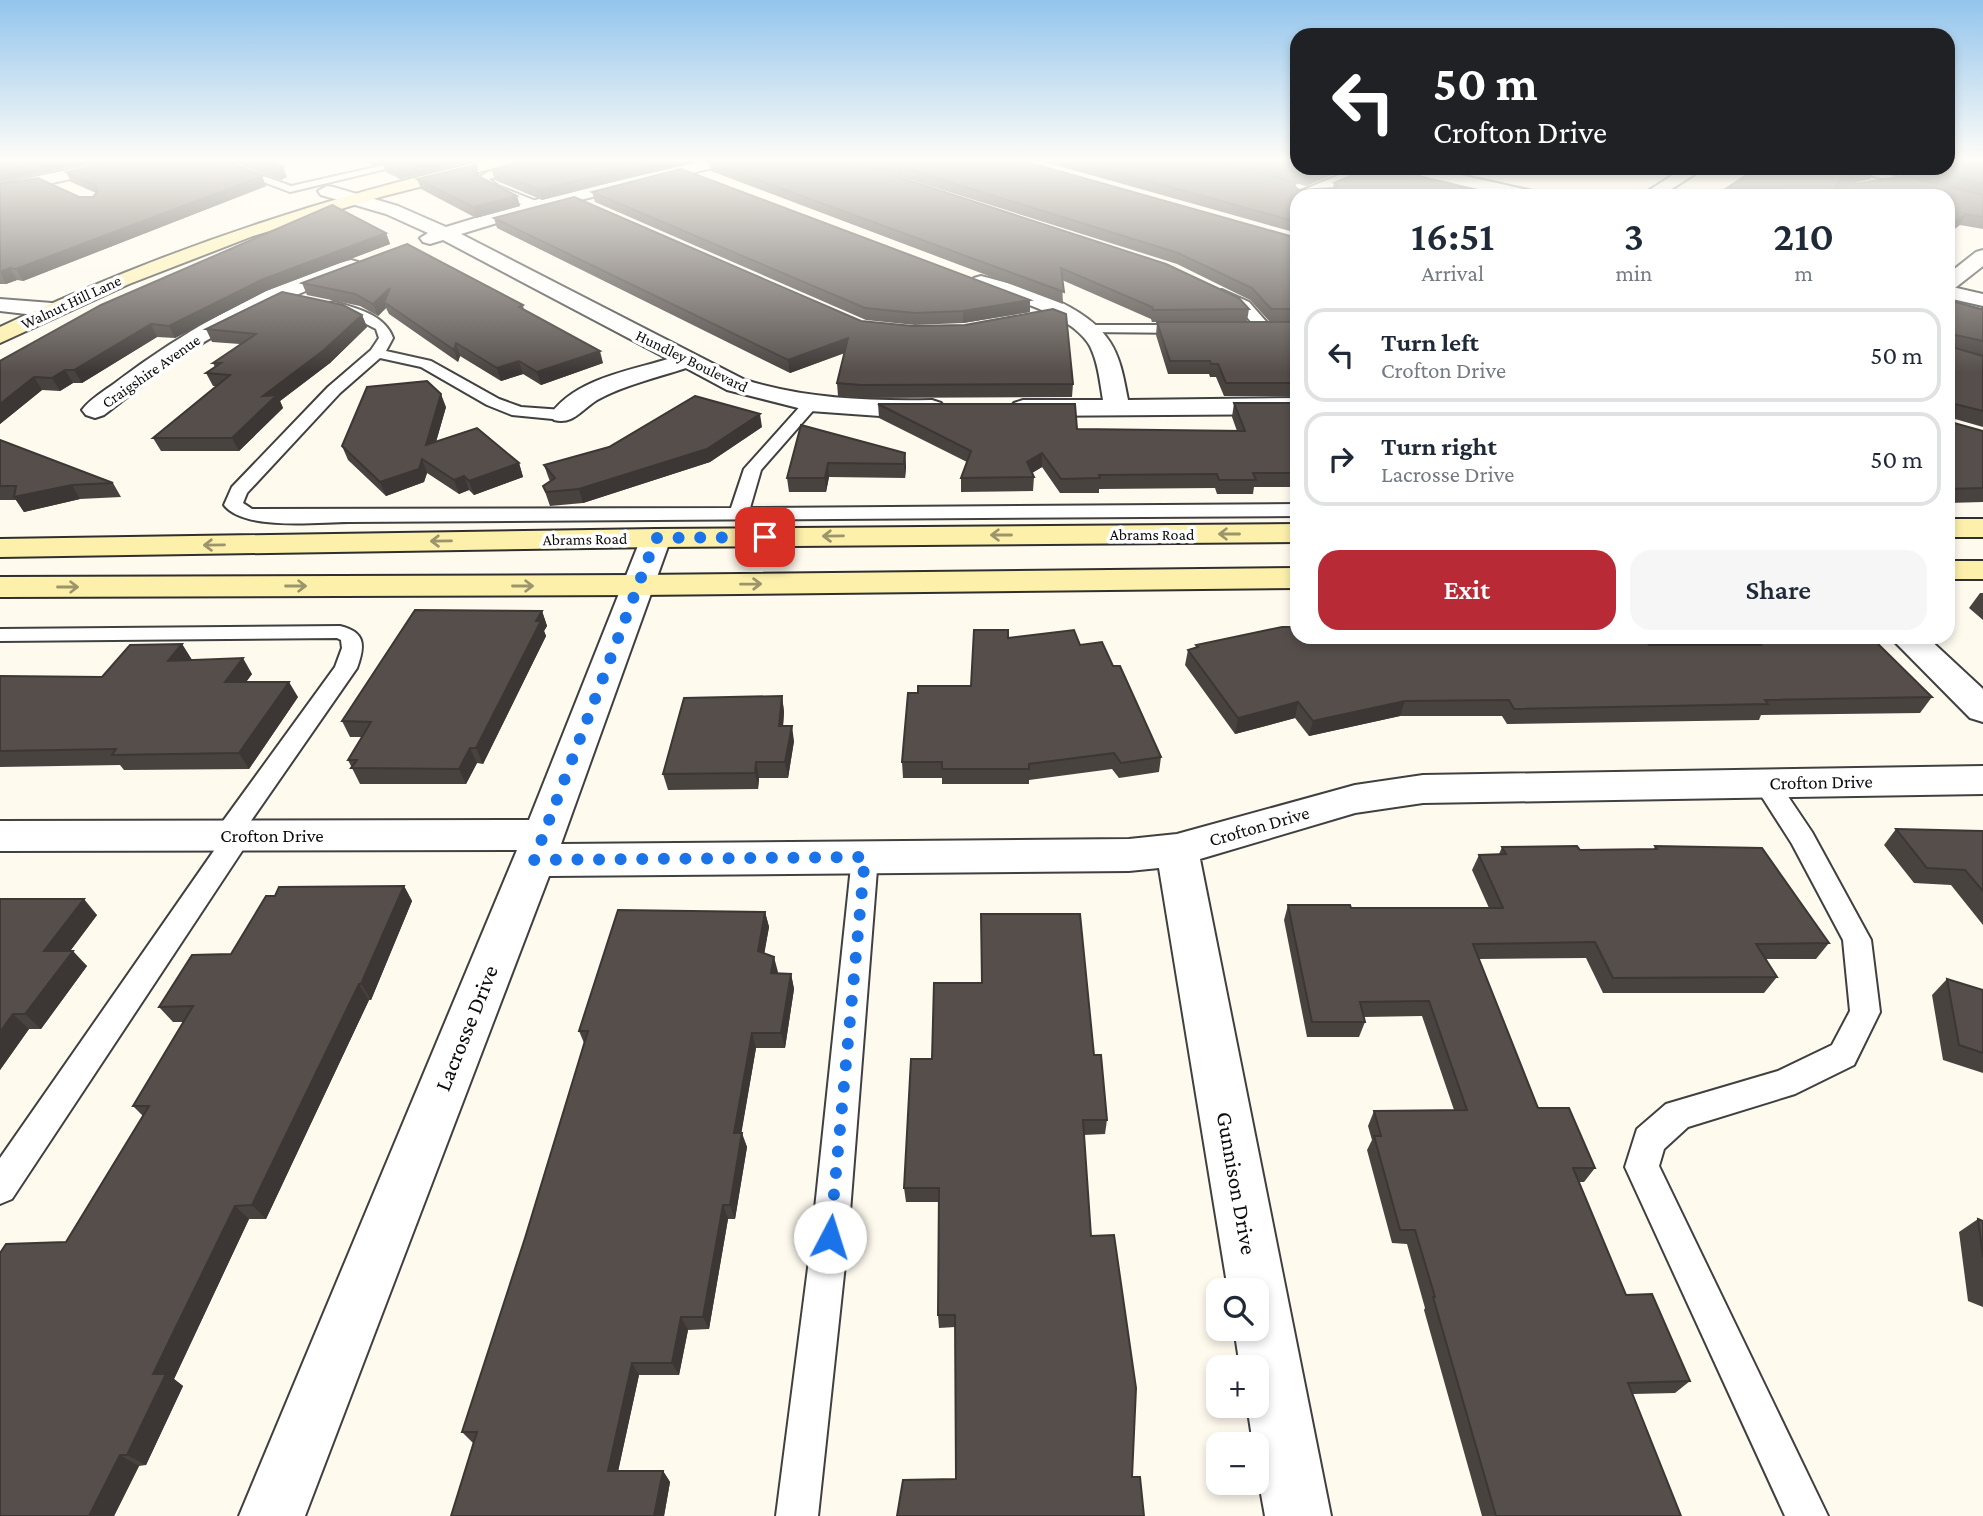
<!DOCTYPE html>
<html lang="en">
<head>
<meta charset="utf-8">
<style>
	:root { --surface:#fff; --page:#f6f6f7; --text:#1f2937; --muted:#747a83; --line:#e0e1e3; --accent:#b82a36 }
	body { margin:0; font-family:"Crimson Pro",serif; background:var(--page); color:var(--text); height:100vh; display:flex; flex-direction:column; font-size:26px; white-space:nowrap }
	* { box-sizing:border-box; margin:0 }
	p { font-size:23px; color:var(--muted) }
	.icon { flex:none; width:38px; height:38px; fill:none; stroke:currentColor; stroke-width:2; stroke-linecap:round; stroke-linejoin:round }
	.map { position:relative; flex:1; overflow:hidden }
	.sheet { position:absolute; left:1290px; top:189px; width:665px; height:455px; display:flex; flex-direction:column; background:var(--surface); border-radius:21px; box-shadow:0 4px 10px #0003 }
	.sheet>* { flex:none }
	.guide { position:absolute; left:1290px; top:28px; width:665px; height:147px; border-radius:21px; box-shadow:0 4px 10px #0003; background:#202124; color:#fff; overflow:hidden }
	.fabs { position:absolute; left:1206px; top:1278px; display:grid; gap:14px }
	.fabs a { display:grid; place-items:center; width:63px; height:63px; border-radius:14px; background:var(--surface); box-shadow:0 4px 10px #0003; font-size:35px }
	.pin { position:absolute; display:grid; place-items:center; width:60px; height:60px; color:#fff; margin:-30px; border-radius:14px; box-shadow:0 4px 10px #0006 }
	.me { position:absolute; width:77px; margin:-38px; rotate:5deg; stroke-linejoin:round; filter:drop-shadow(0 0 5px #0008) }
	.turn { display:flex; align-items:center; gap:24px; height:147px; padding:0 28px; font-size:32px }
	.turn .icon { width:91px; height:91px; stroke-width:2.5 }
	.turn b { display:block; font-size:49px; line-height:60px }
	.eta { display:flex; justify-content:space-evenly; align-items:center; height:119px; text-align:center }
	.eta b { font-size:42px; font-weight:600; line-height:49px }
	.primary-button { display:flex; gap:14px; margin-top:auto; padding:14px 28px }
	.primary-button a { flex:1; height:80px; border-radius:21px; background:var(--accent); color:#fff; font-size:28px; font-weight:600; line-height:80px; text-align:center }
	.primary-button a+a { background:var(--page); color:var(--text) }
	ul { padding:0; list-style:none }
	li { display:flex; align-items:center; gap:21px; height:94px; margin:0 14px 10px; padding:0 14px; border:4px solid var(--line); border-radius:21px }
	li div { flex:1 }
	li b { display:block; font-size:26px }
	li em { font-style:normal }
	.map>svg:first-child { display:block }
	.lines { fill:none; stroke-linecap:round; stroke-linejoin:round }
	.service-casing { stroke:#404040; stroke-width:4 }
	.minor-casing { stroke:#404040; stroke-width:4 }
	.tertiary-casing { stroke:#404040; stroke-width:4 }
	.secondary-casing { stroke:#2f2f2f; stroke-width:4 }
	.service { fill:#fff; fill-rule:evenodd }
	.minor { fill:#fff; fill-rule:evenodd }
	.tertiary { fill:#fff; fill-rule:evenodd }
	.secondary { fill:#fcf0ab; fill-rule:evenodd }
	.wall { fill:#494340; fill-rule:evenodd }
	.shaded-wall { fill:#3c3734 }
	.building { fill:#554e4a; stroke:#3c3734; stroke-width:2 }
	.oneway { stroke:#9c956c }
	.route { stroke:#1a73e8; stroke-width:12; stroke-dasharray:0 21.6 }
	.labels { text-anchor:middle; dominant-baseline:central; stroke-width:7; stroke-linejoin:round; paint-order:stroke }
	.far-street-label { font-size:16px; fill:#0d0d0d; stroke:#fff }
	.street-label { font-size:19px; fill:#0d0d0d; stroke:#fff }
	.near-street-label { font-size:23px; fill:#0d0d0d; stroke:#fff }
</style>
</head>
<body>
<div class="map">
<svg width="1983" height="1516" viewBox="0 0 1983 1516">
	<rect width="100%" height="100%" fill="#fefaee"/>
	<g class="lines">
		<defs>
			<path id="service" d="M208,161H222L291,186L402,161H419L290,192Z
				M534,161H551L489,179L498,186L541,203V207C525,209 488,191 477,179L488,172Z
				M1842,168H1860L1983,198V204Z
				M1222,290L1249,302L1270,326V332H1260L1239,308L1217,297V291Z
				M334,302C357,308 385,315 393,338L386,351L431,361L499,399L521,407L563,410L571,415L563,420L512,415L487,405L421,367L380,358L340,393L247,493L243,503L252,509L731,508L744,469L804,402L810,400L818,405L761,470L750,508L1297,504V516L349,522C317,522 244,531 224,505L232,487L328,387L371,350L379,338L376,329L349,315L329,309V303Z
				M1090,325H1190L1197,329L1190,333L1085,332V326Z
				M340,626C366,632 365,646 357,668L246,828L252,835L248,842L12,1199L0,1204V1158L220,842L214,835L218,828L335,667L342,648L341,640L337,638L0,641V629Z
				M1766,774L1775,777L1812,832L1871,940L1880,1012L1854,1065L1795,1094L1688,1127L1664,1149L1659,1166L1828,1516H1785L1625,1167L1637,1129L1666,1104L1778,1071L1832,1045L1850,1011L1843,940L1792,844L1753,783L1757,777Z
				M865,847L874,850L878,857L848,1237L818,1516H776L812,1237L852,857L856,850Z"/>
			<path id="minor" d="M110,161H140L132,166L0,194V184Z
				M703,161H731L729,164L543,209L461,234L745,380C807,399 868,401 932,400L941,403L945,408L941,413L880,416L810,411L727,390L686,368C656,378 624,385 597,400C581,410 573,425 554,420L550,415C575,379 628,371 668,359L443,240L430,244L423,242L420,238L428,233L386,214L321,195L318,191L327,186L333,187L398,206L446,227L531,201Z
				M1356,168H1378L1376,171L1319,196H1297V198L1295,196L1298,192Z
				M1983,250V266L1955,288L1948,290V274L1976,252Z
				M351,260L358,262L361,266L358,270C292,295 225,325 167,366C146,382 125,399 104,415L95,418L86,415L82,410C90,399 104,391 115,383C179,334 273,279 351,260Z
				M981,276C1024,287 1085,303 1110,342C1121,359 1124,380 1128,400L1297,398V414L1023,416L1014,413L1010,408L1014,403L1023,400H1103C1100,382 1098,362 1090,346C1071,313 1008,298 974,286L971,282L974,278Z
				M0,299L52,303L60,305L63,310L60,315L52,317L0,311Z
				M656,529L667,532L671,538L561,844L1129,839L1177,834L1355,785L1423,775L1983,766V794L1423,803L1355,813L1200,859L1331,1516H1265L1256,1466V1444H1253L1247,1405H1256V1367H1240L1234,1328H1256V1290H1228L1159,868L1129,871L549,876L305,1516H239L517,850L0,851V821L529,820L641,538L645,532Z
				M1890,637H1927L1983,689V722L1970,718Z"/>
			<path id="tertiary" d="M1399,168H1429L1537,192L1540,196H1508L1401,171Z
				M1684,168H1704L1661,196H1640Z
				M1948,286L1983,294V306L1948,298Z"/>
			<path id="secondary" d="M484,161H512L510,164L380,197L253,236L129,284L0,343V327C155,254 316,199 484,161Z
				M1948,519H1983V537H1948Z
				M1297,524V542L656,547L0,557V539L656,529Z
				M1948,561H1983V579H1948Z
				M1297,568V588L639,595L0,597V577L639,575Z"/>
		</defs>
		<!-- service casing -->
		<use href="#service" class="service-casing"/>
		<!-- minor casing -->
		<use href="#minor" class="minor-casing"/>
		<!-- tertiary casing -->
		<use href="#tertiary" class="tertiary-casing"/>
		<!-- secondary casing -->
		<use href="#secondary" class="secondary-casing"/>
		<!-- service -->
		<use href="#service" class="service"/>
		<!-- minor -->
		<use href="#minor" class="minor"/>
		<!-- tertiary -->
		<use href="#tertiary" class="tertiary"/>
		<!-- secondary -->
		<use href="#secondary" class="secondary"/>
	</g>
	<!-- wall -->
	<path class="wall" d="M229,161H272L287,177L281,180Z
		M364,161H474L400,179L386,172L383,163L373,165Z
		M525,161H695L542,200L495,180L492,170Z
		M851,161H1023L1297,238V321H1269L1250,300L1177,264Z
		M1041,161H1297V168H1347L1346,169L1306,186L1295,183V187L1299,190L1333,188L1334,183L1499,196H1297V233Z
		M1983,161V229L1960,225L1715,196L1757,168H1948ZM1875,169L1903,176L1845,186L1849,184L1870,179Z
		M709,162L1249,309L1247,321L1152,322L1151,319L1062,280L1063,304L711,171Z
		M476,165L479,175L478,176L517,196L520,206L476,218L421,189L417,179Z
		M66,172L262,176L266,186L23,281L17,280L6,284H0V184L79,197H93L96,193L71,182Z
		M592,192L1030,312L963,323L915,325L866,320L595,202Z
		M494,218L861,321L1073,384L1072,397L862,398L838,396L837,383L845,353L790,373L497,228Z
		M386,233L390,244L266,291L175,338L157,337L82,383H73L60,391L42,390L0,424V361Z
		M302,283L523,305L524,310L603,363L541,385L523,374L501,381L460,356L458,362L389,314L386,308L378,316L360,306L307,295Z
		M1948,300L1981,309L1983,308V427L1955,419L1954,423L1983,431V502L1948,503Z
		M362,315L367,327L330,363L280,401L283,408L239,451H161L153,438L216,386H213L206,373L215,367L213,363L240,344L212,342L206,329Z
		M1157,322H1297V396H1224L1216,377H1210L1209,374H1168L1156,335Z
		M1234,403H1297V487H1254L1253,494H1217L1215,488L1099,489V493H1060L1042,467L1032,473L1034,477L1033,491L961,492V478L967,462L879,418L878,404L1077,429L1237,431L1232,417Z
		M446,407L436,442L519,463L523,477L474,495L469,490L459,494L427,473L424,482L386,496L348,460L342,446Z
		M801,425L905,453L906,467L905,478L829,477L826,492H789L787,478Z
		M762,427L710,462L583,503L550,506L543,486L550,481L549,479L544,465Z
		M0,440L113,483L121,497L80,499L24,512L16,500H0Z
		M1980,593H1983V620L1969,608Z
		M542,611L547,626L544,631L546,636L483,764L477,763L466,784H360L348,760L362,737H350L342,721Z
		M1746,637H1871L1932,697L1920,713L1761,715L1759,720L1507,724L1502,716H1400L1309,736L1295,718L1235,734L1185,665L1188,650L1195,648L1196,645H1742Z
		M182,644L192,660L252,674L246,682L298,697L249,769L124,770L120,765L0,767V676L102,677Z
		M1080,645L1113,666L1161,757L1159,772L1119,778L1112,769L1029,780V784H942V778H903L902,762L918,693L971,686Z
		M782,696L784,712L783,726L794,741L788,778H759L758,789L668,790L663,774Z
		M1896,829L1983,831V925L1951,885L1914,883L1884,845Z
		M1655,846L1829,943L1816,959H1766L1777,977L1764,993H1603L1586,958L1479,959L1538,1108L1595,1168L1584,1182H1579L1626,1295L1690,1381L1675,1393L1633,1394L1681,1516H1482L1424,1310L1425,1308L1407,1244L1392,1243L1367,1150L1372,1140L1368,1126L1374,1111L1454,1110L1422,1016L1364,1017L1365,1022L1359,1037H1307L1284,920L1288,905L1351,908H1489L1472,870L1479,855L1499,854L1502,847L1580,850L1654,849Z
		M404,886L412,901L371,1000H369L266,1219H249L174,1379L183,1386L146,1465L139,1466L114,1516H0L66,1242L143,1116L133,1106L184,1022H173L159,1007L231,954Z
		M0,899L97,915L70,951L87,966L41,1029H29L0,1070Z
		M765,912L769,927L764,953L778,974H791L794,989L785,1048H756L741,1133L747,1147L735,1219H728L709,1329L688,1330L679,1375H639L618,1471H663L670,1482L664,1516H451L473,1443L462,1432L525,1238L584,1043L579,1031Z
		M1947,979L1983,990V1073L1943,1060L1932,995Z
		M1094,1055L1107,1120L1105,1134L1084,1135L956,1479L955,1327L939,1328L938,1315L939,1202H906L904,1188Z
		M1978,1219L1983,1221V1307L1968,1301L1959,1232Z"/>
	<!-- shaded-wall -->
	<path class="shaded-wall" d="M47,161H99L0,182V171Z
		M371,161H391L373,165Z
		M431,161H474L400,179L397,169Z
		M655,161H695L542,200L539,190Z
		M476,165L479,175L474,179L471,169Z
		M283,167L287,177L281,180L277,170Z
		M1327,168H1347L1346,169L1306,186L1307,176Z
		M1875,169L1870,179L1849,184L1832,194L1837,183L1854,174Z
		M262,176L266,186L23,281L16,269Z
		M517,196L520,206L476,218L473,207Z
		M1966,214L1960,225L1948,234V227Z
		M386,233L390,244L266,291L175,338L169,326L261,280Z
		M10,268L17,280L6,284L0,272Z
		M390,288L384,302L386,308L378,316L373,304Z
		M1030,300V312L963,323V311Z
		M362,315L367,327L330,363L280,401L283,408L239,451L232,438L263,396Z
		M151,324L157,337L82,383L74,370Z
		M848,338L849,351L790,373L788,360Z
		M456,343L460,356L458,362L454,350Z
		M600,351L603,363L541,385L537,372Z
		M519,361L523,374L501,381L497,368Z
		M65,370L73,383L60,391L52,378Z
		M34,377L42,390L0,424V404Z
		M441,394L446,407L431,459L426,445Z
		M760,414L762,427L710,462L583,503L579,489Z
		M905,453L906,467L905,478L904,464Z
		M1042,453V467L1027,476V462Z
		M422,459L427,473L424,482L386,496L380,482Z
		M519,463L523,477L474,495L469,481Z
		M828,463L829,477L826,492L825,478Z
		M464,476L469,490L459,494L454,480Z
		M72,485L80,499L24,512L14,497Z
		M542,611L547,626L544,631L546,636L483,764L476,748Z
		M182,644L192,660L168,661Z
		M243,658L252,674L234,698L225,682Z
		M289,682L298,697L249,769L239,753Z
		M782,696L784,712L782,741L779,726Z
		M1405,701L1400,716L1309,736L1313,721Z
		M1298,702L1295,718L1235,734L1238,718Z
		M792,726L794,741L788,778L785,762Z
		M470,748L477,763L466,784L459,769Z
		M756,762L759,778L758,789L755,773Z
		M404,886L412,901L371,1000L361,984Z
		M84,899L97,915L59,966L44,951Z
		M765,912L769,927L762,967L758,951Z
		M73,951L87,966L41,1029L25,1014Z
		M774,957L778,972L774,989L771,973Z
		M791,974L794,989L785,1048L781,1033Z
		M359,984L369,1000L266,1219L252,1205Z
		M13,1014L29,1029L0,1070V1032Z
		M752,1033L756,1048L739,1147L734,1133Z
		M742,1133L747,1147L735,1219L730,1205Z
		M723,1205L728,1219L709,1329L703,1317Z
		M235,1206L249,1219L174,1379L183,1386L146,1465L127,1455L153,1374Z
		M681,1317L688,1330L679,1375L672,1363Z
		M632,1363L639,1375L616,1481L608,1471Z
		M120,1455L139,1466L114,1516H89Z
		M663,1471L670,1482L664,1516H654Z"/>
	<!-- building -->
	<path class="building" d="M0,161H47L0,171Z
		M116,161H222L262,176L16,269L10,268L0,272V184L38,178L79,197H93L98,191L95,185L66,172Z
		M252,161H272L283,167L277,170Z
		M387,161H431L397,169L382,162Z
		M525,161H655L539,190L492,170Z
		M712,161H849L1166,264L1239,298L1249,309L1153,310L1152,307L1061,268L1064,292L709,162Z
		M882,161H1023L1297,238V309H1271L1252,288L1178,253Z
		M1076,161H1211L1296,183L1294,186L1299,190L1335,188L1338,186L1334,183L1369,168H1386L1499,196H1297V222Z
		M1248,161H1297V168H1327L1307,176Z
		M1948,161H1983V184L1917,168H1948Z
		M476,165L471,169L478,176L517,196L473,207L417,179Z
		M1757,168H1872L1875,169L1854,174L1837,183L1836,187L1904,176L1983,195V217L1966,214L1948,227V196H1715Z
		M681,169L1030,300L963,311L915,313L865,308L592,192Z
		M574,197L861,321L913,326L965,325L1053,309L1066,314L1073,384L861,385L837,383L848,338L788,360L494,218Z
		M332,205L386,233L261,280L169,326L151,324L74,370H65L52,378L34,377L0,404V361L101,305Z
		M407,244L523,305L519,307L600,351L537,372L519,361L497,368L456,343L454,350L384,302L390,288L373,304L355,294L302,283Z
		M282,292L343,305L362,315L324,350L263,396L277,395L232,438H153L230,375L206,373L221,363H213L256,334L206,329Z
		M1948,300L1981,309L1983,308V341L1956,335L1953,337L1955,348L1983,356V411L1955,404L1954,423L1983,431V488L1948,489Z
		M1157,322H1297V383H1226L1218,364H1211L1210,361H1170Z
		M427,381L441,394L426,445L477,428L519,463L469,481L464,476L454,480L422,459L419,469L380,482L342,446L367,387Z
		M695,396L760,414L707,449L579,489L546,492L543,486L555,478L544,465L609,447Z
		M1234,403H1297V473H1253L1256,480H1219L1217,474L1099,475L1100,478L1061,479L1042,453L1027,462L1034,477L961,478L971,451L878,404H1075L1077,429L1245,431Z
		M801,425L905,453L904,464L828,463L825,478H787Z
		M0,440L113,483L72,485L14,497L16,486H0Z
		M415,610L542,611L536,621H541L476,748H470L459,769L351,768L357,760H348L371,722L342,721Z
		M1282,627H1297V637H1644L1649,645H1761L1755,637H1871L1932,697L1765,700L1768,704L1514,709L1509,700L1405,701L1313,721L1298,702L1238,718L1188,650L1198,647L1196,645Z
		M974,630H1008V638L1074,630L1080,645L1102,642L1113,666H1120L1161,757L1121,763L1114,753L1029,764V769H942V762H902L908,693H918V686H971Z
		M182,644L168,661L243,658L225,682H289L239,753L112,755L116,749L0,751V676L102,677L130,645Z
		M782,696L779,726H792L785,762H756L755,773L663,774L684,698Z
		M1896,829L1983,831V891L1965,870L1927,868Z
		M1577,846L1580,850L1657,849L1655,846L1762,848L1829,943L1756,944L1777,977L1613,978L1595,942L1473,944L1538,1108H1569L1595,1168H1573L1626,1295L1652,1294L1690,1381L1628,1383L1681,1516H1496L1433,1297H1435L1415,1230H1400L1374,1136H1381L1374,1111L1467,1110L1429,1001L1360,1002L1365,1022H1312L1288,905H1350L1351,908H1503L1479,855L1506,854L1502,847Z
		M404,886L361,984H359L252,1205L235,1206L153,1374H166L127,1455H120L89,1516H0V1253L6,1244L66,1242L149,1106H133L193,1006L159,1007L192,955L231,954L266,896H275L279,887Z
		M0,899H84L44,951H73L25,1014H13L0,1032Z
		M618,910L765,912L758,951L774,957L771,973L791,974L781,1033H752L734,1133H742L730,1205H723L703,1317H681L672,1363H632L608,1471H663L654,1516H451L477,1432H462L525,1238L588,1031H579Z
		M981,914H1080L1094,1055H1101L1107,1120H1083L1091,1236L1114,1235L1136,1388L1132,1477H1140L1144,1516H897L903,1480L956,1479L955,1315H938L939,1188H904L911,1059H932L934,983H982Z
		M1947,979L1983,990V1053L1959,1045Z
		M1978,1219L1983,1221V1257Z"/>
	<!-- one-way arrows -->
	<defs><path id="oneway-shaft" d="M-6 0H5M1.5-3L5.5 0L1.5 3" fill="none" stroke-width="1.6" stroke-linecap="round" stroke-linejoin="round" transform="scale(1.75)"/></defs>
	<g class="oneway">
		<use href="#oneway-shaft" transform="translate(1229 534) rotate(180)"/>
		<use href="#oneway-shaft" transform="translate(1001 535) rotate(180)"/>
		<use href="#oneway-shaft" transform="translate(833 536) rotate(179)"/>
		<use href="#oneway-shaft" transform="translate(441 541) rotate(179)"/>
		<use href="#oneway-shaft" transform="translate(214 545) rotate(179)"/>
		<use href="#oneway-shaft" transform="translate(751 584) rotate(-1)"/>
		<use href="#oneway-shaft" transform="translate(296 586)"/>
		<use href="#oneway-shaft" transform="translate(523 586)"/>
		<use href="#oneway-shaft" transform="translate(68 587)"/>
	</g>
	<!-- sky -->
	<linearGradient id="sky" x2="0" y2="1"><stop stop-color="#93c5ed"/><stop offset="0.43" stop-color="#fffdf7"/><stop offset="1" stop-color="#fffdf7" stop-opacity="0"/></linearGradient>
	<rect width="1983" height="373" fill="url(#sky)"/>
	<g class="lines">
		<!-- route -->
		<path class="route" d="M765,537L656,538L534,860L865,857L830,1237"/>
	</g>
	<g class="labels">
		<!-- far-street labels -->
		<g class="far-street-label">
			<text transform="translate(71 302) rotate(-25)">Walnut Hill Lane</text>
			<text transform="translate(692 361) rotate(26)">Hundley Boulevard</text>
			<text transform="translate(151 371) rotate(-35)">Craigshire Avenue</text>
			<text x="1152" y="534">Abrams Road</text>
			<text transform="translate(585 539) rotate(-1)">Abrams Road</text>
		</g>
		<!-- street labels -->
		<g class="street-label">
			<text transform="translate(1821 782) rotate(-1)">Crofton Drive</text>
			<text transform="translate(1259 826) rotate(-16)">Crofton Drive</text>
			<text x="272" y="835">Crofton Drive</text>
		</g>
		<!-- near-street labels -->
		<g class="near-street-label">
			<text transform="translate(466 1028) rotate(-68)">Lacrosse Drive</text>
			<text transform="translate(1237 1183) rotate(80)">Gunnison Drive</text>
		</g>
	</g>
</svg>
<div class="fabs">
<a><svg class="icon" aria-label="search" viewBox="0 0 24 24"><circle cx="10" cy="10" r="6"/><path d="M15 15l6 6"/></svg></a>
<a>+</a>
<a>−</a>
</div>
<div class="pin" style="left:765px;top:537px;background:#d93025"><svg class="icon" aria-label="arrive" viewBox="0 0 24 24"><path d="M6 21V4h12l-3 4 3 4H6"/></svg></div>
<svg class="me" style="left:830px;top:1237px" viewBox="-20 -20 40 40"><circle r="19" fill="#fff"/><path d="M0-13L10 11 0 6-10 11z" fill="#1a73e8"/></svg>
<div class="guide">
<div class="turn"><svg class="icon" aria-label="left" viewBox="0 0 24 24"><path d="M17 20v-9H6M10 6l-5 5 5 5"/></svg><div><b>50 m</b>Crofton Drive</div></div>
</div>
<section class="sheet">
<div class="eta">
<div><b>16:51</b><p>Arrival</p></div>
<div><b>3</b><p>min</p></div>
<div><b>210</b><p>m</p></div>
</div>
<ul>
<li><svg class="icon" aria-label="left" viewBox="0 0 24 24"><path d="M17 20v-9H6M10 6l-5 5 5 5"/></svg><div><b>Turn left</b><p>Crofton Drive</p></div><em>50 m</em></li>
<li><svg class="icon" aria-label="right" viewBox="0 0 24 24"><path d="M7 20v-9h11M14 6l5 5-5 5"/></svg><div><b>Turn right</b><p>Lacrosse Drive</p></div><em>50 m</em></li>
</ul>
<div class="primary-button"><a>Exit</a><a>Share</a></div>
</section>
</div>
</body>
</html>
